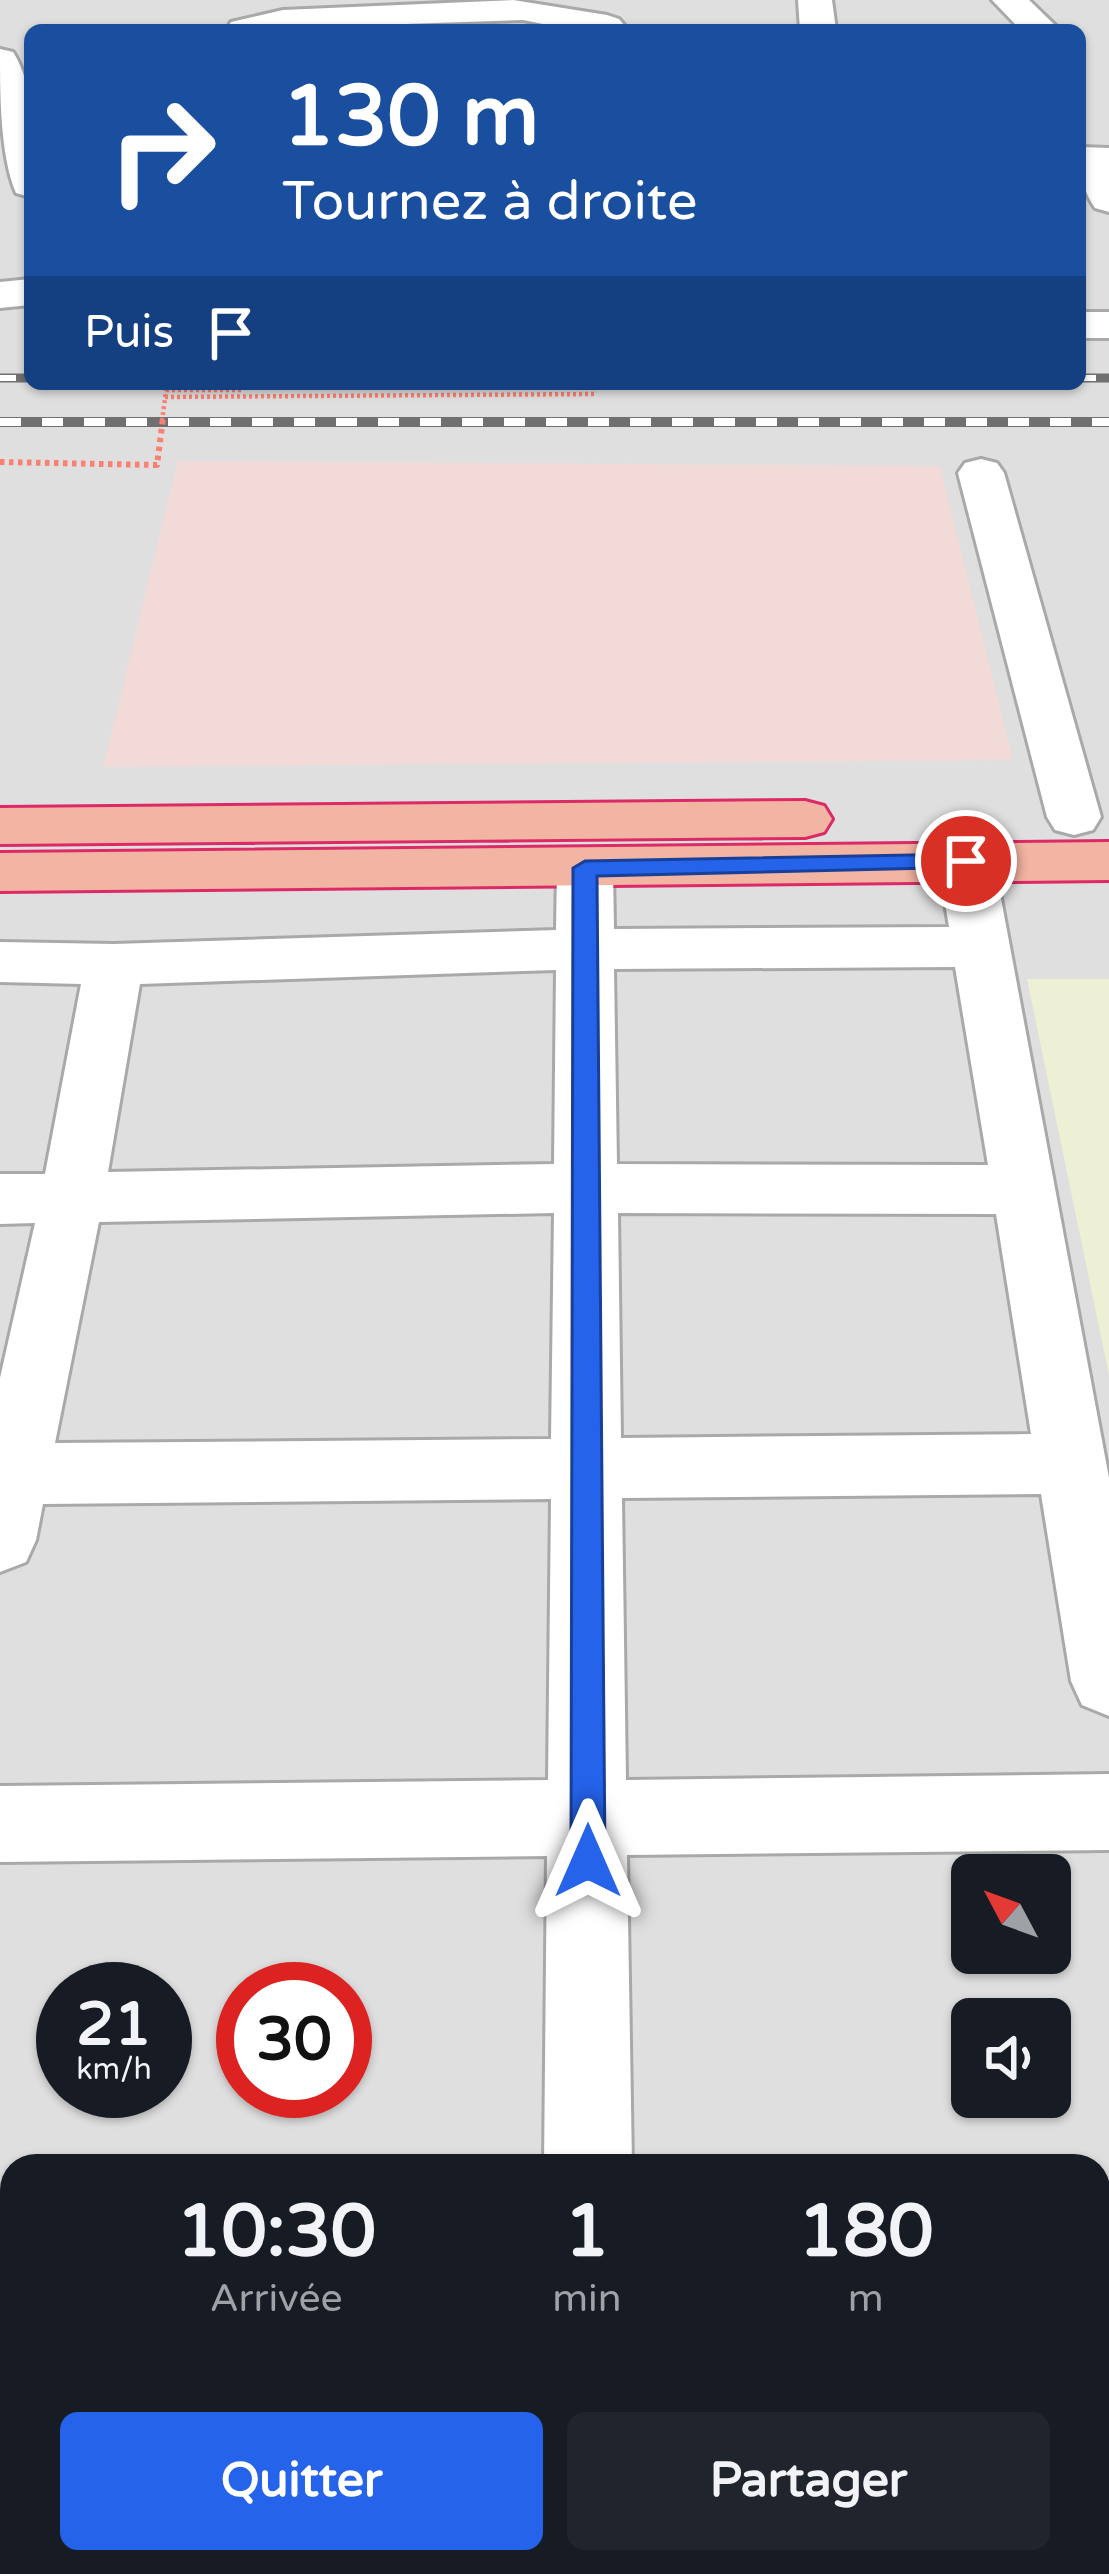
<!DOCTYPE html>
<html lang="fr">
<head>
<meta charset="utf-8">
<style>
	:root { --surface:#171b24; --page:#20242c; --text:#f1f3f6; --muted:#9ea1a6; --accent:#2563eb }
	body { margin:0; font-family:"Varela Round",sans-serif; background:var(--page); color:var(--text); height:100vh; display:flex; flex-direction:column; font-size:45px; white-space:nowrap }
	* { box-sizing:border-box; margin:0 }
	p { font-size:39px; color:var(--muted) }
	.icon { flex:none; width:66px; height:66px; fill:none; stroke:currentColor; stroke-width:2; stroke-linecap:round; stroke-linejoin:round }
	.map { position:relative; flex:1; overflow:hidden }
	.drawer { position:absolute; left:0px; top:2154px; width:1110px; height:420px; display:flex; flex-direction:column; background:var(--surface); border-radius:36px 36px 0 0; box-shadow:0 3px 9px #0004 }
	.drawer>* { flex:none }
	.hud { position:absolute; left:24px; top:24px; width:1062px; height:366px; border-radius:18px; box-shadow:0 3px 9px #0004; background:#1a4fa0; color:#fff; overflow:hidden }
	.needle { width:78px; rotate:311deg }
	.fabs { position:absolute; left:951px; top:1854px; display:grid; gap:24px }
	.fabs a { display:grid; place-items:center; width:120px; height:120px; border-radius:18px; background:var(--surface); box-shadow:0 3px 9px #0004; font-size:60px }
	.speed { position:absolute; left:36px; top:1962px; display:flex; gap:24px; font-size:60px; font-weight:700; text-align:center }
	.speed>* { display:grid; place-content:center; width:156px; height:156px; border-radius:50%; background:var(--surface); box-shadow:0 3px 9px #0004; line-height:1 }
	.speed small { font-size:30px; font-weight:400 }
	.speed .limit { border:18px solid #d22; background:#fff; color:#111 }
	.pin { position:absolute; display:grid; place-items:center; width:102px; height:102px; color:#fff; margin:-51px; border:6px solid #fff; border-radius:50%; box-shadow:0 3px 12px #0007 }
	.me { position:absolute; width:132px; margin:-66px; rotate:0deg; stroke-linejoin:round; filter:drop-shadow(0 0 9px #0008) }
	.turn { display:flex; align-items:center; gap:42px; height:252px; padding:0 60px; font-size:54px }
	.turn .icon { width:156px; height:156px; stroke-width:2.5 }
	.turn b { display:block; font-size:84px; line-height:102px }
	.then { display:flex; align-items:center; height:114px; padding:0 60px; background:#0003; gap:24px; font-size:45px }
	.eta { display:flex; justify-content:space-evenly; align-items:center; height:204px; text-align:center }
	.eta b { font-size:72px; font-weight:700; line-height:84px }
	.button { display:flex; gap:24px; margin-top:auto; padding:24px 60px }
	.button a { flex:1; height:138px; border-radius:18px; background:var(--accent); color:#fff; font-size:48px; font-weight:700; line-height:138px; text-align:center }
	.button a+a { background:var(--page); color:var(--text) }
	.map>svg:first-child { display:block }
	.residential { fill:#e0dfdf; fill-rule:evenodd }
	.commercial { fill:#f2dad9 }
	.farmland { fill:#eef0d5 }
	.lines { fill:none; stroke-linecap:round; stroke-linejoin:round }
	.minor-casing { stroke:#a9a9a9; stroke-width:6 }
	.tertiary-casing { stroke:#a9a9a9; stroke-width:6 }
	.trunk-casing { stroke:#dc2a67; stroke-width:6 }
	.path { stroke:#fa8072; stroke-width:4.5; stroke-dasharray:3 3; stroke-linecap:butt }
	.minor { fill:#fff; fill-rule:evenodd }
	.tertiary { fill:#fff; fill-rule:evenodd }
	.trunk { fill:#f2b4a3; fill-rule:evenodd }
	.rail-far1-casing { stroke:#707070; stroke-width:9 }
	.rail-casing { stroke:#707070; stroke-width:10 }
	.rail-far1 { stroke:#fff; stroke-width:6; stroke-dasharray:16; stroke-linecap:butt }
	.rail { stroke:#fff; stroke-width:8; stroke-dasharray:21; stroke-linecap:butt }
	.path-bridge-far1 { stroke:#fa8072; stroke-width:4.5; stroke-dasharray:3 3; stroke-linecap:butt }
	.path-bridge { stroke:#fa8072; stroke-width:6; stroke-dasharray:4.5 4.5; stroke-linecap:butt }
	.route { fill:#2563eb; stroke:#184099; stroke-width:3 }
</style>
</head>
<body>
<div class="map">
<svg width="1109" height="2574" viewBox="0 0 1109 2574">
	<rect width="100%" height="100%" fill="#f2efe9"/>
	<!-- residential -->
	<path class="residential" d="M0,0H1109V2574H0ZM30,30H1080V384H30ZM972,1875H1050V1953H972ZM63,1989H165V2091H63ZM243,1989H345V2091H243ZM972,2019H1050V2097H972ZM12,2166H1098V2562H12Z"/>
	<!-- commercial -->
	<path class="commercial" d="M178,461L940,466L1013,760L103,767Z"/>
	<!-- farmland -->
	<path class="farmland" d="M1109,979V1375L1027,979Z"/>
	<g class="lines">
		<defs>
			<path id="minor" d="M513,0L607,15L619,19L625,26L622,30H573L523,20L226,30L231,22L283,10Z
				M798,0H832L836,30H800Z
				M992,0H1029L1060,30H1021Z
				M1098,148L1109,151V212L1095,208C1085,194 1075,167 1084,152Z
				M1080,312H1109V338H1080Z
				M981,459L997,463L1004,473L1101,817L1093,830L1074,835L1055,830L1047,817L958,473L965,463Z
				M966,842L986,848L994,861L1109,1478V1716L1082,1705L1071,1681L1041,1494L622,1498L626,1780L1109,1774V1850L627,1855L632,2166H544L547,1856L0,1862V1786L548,1780L551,1499L43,1504L36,1540L26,1562L0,1572V1378L35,1223L0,1224V1174H45L81,984L0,982V942L114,944L556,930L557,869L565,856L585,850L605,856L613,869L614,929L949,927L938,861L946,848ZM955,967L988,1165L617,1164L614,969ZM556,970L554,1164L108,1172L140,984ZM554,1213L551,1439L55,1443L99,1222ZM618,1213L996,1214L1031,1434L621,1438Z
				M1109,2216V2306L1098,2307V2217Z
				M0,2230H12V2320H0Z
				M541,2562H639V2574H541Z"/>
			<path id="tertiary" d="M0,49L13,52C39,92 30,152 30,197L16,193C0,156 0,93 0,49Z
				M1080,147L1109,148V172L1080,171Z
				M30,279V305L0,308V282Z"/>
			<path id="trunk" d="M805,801L824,806L832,819L824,832L805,837L0,844V808Z
				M1109,842V880L0,891V853Z"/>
		</defs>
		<!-- minor casing -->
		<use href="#minor" class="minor-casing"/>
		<!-- tertiary casing -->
		<use href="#tertiary" class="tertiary-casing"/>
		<!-- trunk casing -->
		<use href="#trunk" class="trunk-casing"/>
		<!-- path -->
		<path class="path" d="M166,390H243
			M165,397L597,394"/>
		<!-- minor -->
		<use href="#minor" class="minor"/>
		<!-- tertiary -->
		<use href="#tertiary" class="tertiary"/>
		<!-- trunk -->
		<use href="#trunk" class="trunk"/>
		<defs>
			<path id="rail-far1" d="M0,378H30
				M1080,378H1109"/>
			<path id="rail" d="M0,422H1109"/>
		</defs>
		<!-- rail-far1 casing -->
		<use href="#rail-far1" class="rail-far1-casing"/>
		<!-- rail casing -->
		<use href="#rail" class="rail-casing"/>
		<!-- rail-far1 -->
		<use href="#rail-far1" class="rail-far1"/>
		<!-- rail -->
		<use href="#rail" class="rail"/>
		<!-- path-bridge-far1 -->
		<path class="path-bridge-far1" d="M162,421L167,384"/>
		<!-- path-bridge -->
		<path class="path-bridge" d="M0,462L157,465L163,418"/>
	</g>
	<!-- route -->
	<path class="route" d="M966,854L977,861L974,867L597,876L605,1861L600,1872L588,1877L576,1872L571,1861L573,868L585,861Z"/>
</svg>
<div class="fabs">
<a><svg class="needle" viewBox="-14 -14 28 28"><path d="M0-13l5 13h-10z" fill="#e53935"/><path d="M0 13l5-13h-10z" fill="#9ea1a6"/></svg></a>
<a><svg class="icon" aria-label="sound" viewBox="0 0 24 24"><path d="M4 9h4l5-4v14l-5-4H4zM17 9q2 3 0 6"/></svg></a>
</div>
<div class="speed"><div>21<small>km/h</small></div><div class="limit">30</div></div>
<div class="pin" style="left:966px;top:861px;background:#d93025"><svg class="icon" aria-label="arrive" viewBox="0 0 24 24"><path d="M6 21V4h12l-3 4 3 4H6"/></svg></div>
<svg class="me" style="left:588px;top:1861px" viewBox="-20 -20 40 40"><path d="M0-17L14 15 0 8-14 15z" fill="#2563eb" stroke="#fff" stroke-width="4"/></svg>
<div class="hud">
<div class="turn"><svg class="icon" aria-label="right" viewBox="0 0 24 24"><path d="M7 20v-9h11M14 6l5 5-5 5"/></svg><div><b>130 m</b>Tournez à droite</div></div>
<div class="then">Puis<svg class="icon" aria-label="arrive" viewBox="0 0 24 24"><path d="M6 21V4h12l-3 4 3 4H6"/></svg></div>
</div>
<section class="drawer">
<div class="eta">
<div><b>10:30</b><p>Arrivée</p></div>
<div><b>1</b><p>min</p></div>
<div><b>180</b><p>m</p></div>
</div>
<div class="button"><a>Quitter</a><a>Partager</a></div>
</section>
</div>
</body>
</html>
